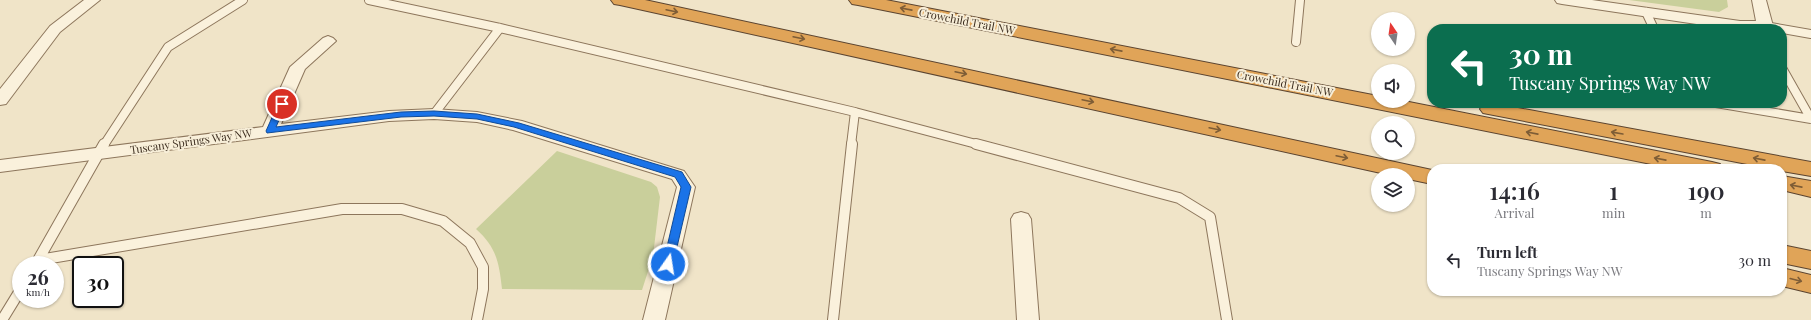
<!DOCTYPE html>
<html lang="en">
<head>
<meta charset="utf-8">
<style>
	:root { --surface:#fff; --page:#f7f7f7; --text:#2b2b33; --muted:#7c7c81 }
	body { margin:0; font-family:"Playfair Display",serif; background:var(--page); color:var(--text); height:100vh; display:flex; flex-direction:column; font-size:15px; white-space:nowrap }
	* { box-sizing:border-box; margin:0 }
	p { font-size:13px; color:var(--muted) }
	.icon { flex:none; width:22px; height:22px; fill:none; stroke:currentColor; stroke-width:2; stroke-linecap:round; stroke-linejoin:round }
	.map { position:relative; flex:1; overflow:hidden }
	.panel { position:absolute; left:1427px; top:164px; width:360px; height:132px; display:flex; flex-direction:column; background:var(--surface); border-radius:16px; box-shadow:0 1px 3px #0004 }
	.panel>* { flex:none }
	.guide { position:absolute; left:1427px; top:24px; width:360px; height:84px; border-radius:16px; box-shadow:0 1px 3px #0004; background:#0b6e4f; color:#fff; overflow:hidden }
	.needle { width:26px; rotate:347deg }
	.fabs { position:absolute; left:1371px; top:12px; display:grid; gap:8px }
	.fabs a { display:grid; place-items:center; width:44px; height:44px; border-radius:50%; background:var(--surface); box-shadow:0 1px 3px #0004; font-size:20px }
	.speed { position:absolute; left:12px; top:256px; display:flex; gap:8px; font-size:20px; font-weight:700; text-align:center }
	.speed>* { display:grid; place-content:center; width:52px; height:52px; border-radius:50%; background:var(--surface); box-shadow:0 1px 3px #0004; line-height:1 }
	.speed small { font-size:10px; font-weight:400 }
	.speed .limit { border:2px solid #111; border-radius:6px; background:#fff; color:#111 }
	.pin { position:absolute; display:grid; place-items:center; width:34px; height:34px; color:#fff; margin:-17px; border:2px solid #fff; border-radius:50%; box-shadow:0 1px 4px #0007 }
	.me { position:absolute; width:44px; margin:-22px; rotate:13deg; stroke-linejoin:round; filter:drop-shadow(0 0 3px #0008) }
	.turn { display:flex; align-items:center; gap:14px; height:84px; padding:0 16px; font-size:18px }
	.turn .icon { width:52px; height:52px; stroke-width:2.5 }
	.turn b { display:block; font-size:28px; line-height:34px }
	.eta { display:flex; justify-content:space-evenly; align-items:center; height:68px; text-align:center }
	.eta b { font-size:24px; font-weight:600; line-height:28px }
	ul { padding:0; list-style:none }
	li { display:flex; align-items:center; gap:12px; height:56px; padding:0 16px }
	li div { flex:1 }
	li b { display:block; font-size:15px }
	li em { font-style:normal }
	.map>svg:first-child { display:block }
	.green { fill:#c9cf9b }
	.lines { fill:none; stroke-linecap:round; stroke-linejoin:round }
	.lane-far1-casing { stroke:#8d765c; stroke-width:10 }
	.lane-casing { stroke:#8d765c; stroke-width:12 }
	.street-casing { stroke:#8d765c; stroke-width:2 }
	.highway-casing { stroke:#5b4430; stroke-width:2 }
	.lane-far1 { stroke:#faf1dc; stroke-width:8 }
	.lane { stroke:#faf1dc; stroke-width:10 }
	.street { fill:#faf1dc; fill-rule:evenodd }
	.highway { fill:#e0a458; fill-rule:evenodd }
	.oneway { stroke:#7e5d36 }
	.route { fill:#1a73e8; stroke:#114b97 }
	.labels { text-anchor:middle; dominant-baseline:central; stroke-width:4; stroke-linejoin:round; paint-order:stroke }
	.street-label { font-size:11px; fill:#3d2e20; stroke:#f7eed8 }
</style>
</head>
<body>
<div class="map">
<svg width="1811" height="320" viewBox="0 0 1811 320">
	<rect width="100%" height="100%" fill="#f0e4c8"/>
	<!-- green -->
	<path class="green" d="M1629,0H1727L1728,7L1719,12Z
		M557,151L651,182L657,187L660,197L653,256L642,290L502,289C499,263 497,248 476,229Z"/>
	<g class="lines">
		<defs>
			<path id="lane-far1" d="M369,0L500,28L855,112
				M1646,12L1654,29
				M1765,26L1811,34
				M1296,42L1300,0
				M1782,68L1811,119
				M1716,103L1811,119
				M434,114L500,28
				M104,145L168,47L243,0
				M851,145L855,112L980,145"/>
			<path id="lane" d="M976,144L1179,198L1210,217L1227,320
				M39,260L342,209H402L443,221L470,243L483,267V289L477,320
				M37,262L104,144
				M2,320L21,289
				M833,320L852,144"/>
			<path id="street" d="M84,0H100L60,32L6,104L0,105V89L50,26Z
				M1555,0H1592L1740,21H1756L1752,0H1766L1773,26L1771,29H1730L1562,4L1557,3Z
				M328,36L333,38L336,41L305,69L281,124L389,111L434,109L477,112L522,121L684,171L695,187L665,320H643L677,187L672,179L513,130L477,122L434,119L389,121L0,172V160L263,127L290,67L323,38Z
				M1021,212L1028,214L1031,219L1039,320H1017L1011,219L1014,214Z"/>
			<path id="highway" d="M611,0H645L1432,170V184L1408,179V175H1390L620,5L614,4Z
				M849,0H886L1378,96V101H1404L1712,162L1720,164L1723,169H1676L858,5L852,4Z
				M1491,103L1811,162V176L1782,171V169H1773L1483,113L1480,109L1483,105Z
				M1782,176L1811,181V197L1782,190Z
				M1782,245L1811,251V269L1782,263Z
				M1782,268L1811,275V293L1782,286Z"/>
		</defs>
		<!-- lane-far1 casing -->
		<use href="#lane-far1" class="lane-far1-casing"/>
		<!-- lane casing -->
		<use href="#lane" class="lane-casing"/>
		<!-- street casing -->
		<use href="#street" class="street-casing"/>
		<!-- highway casing -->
		<use href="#highway" class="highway-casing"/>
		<!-- lane-far1 -->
		<use href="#lane-far1" class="lane-far1"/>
		<!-- lane -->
		<use href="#lane" class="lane"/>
		<!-- street -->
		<use href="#street" class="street"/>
		<!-- highway -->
		<use href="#highway" class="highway"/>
	</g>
	<!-- one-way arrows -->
	<defs><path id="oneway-shaft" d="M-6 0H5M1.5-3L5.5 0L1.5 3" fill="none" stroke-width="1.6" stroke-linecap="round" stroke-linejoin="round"/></defs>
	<g class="oneway">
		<use href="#oneway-shaft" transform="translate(906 9) rotate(-169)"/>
		<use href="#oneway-shaft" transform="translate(672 11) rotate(12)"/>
		<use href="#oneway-shaft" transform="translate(799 38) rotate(12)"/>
		<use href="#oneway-shaft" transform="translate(1116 50) rotate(-169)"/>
		<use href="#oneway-shaft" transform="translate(961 73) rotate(12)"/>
		<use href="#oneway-shaft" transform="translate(1088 101) rotate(12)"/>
		<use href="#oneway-shaft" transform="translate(1215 129) rotate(12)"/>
		<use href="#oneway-shaft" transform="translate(1532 133) rotate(-169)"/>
		<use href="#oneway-shaft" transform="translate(1617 133) rotate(-170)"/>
		<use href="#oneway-shaft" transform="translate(1342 157) rotate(12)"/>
		<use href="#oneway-shaft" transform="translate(1660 159) rotate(-169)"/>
		<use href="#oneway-shaft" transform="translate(1759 159) rotate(-169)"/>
		<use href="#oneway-shaft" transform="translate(1796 186) rotate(-169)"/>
		<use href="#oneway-shaft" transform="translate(1796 280) rotate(14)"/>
	</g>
	<!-- route -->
	<path class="route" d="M282,101L286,104L276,127L401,112L434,111L477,114L519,123L682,172L691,187L673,264L668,267L663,264L681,187L675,177L514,127L477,119L434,116L401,117L267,133L266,131L278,104Z"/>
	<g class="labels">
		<!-- street labels -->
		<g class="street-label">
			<text transform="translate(967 21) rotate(11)">Crowchild Trail NW</text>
			<text transform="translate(1285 83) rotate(11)">Crowchild Trail NW</text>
			<text transform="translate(191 141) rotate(-8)">Tuscany Springs Way NW</text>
		</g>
	</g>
</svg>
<div class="fabs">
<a><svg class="needle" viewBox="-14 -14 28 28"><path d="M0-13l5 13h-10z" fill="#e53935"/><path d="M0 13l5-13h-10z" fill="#7c7c81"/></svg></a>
<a><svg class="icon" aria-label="sound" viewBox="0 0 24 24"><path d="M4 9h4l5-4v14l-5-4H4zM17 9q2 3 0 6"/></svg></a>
<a><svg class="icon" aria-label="search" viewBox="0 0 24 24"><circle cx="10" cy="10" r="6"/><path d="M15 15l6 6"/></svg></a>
<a><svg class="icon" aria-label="layers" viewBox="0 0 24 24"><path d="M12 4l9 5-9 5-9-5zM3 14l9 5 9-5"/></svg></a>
</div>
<div class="speed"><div>26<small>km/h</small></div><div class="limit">30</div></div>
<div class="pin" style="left:282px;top:104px;background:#d93025"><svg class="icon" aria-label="arrive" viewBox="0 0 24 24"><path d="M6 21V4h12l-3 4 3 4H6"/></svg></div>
<svg class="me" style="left:668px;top:264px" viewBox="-20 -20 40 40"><circle r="17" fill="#1a73e8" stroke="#fff" stroke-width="3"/><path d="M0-11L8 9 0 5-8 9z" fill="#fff"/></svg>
<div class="guide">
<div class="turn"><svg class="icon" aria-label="left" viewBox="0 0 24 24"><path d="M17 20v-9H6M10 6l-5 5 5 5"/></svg><div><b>30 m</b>Tuscany Springs Way NW</div></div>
</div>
<section class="panel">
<div class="eta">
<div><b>14:16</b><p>Arrival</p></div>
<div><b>1</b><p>min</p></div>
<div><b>190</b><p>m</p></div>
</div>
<ul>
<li><svg class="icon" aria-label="left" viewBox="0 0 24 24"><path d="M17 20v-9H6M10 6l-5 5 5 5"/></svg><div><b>Turn left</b><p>Tuscany Springs Way NW</p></div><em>30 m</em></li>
</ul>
</section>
</div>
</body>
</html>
